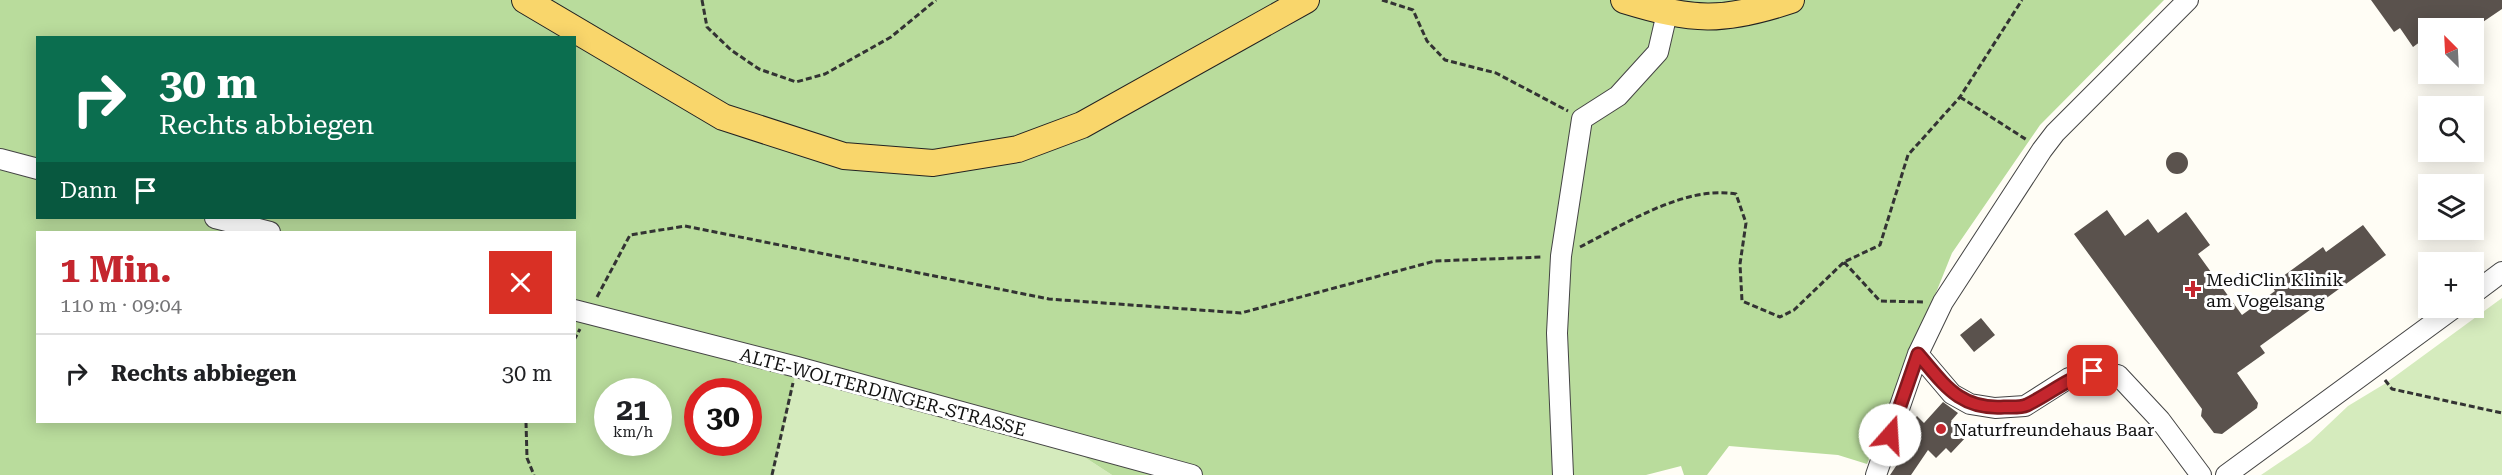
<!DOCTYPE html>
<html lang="de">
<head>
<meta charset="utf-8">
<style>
	:root { --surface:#fff; --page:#f2f2f2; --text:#202124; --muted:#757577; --line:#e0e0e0; --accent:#c4262e }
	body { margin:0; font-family:"Roboto Serif",serif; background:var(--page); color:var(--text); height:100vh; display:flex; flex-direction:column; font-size:22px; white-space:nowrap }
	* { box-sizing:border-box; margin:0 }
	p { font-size:20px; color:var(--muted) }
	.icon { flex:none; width:33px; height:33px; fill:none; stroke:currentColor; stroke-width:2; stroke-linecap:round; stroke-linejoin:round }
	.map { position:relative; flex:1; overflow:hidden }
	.drawer { position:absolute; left:36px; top:231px; width:540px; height:192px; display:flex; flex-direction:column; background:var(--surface); border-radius:0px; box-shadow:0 3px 15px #0003 }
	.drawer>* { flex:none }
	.banner { position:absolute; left:36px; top:36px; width:540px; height:183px; border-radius:0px; box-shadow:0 3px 15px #0003; background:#0b6e4f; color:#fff; overflow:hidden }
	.needle { width:39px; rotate:336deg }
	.fabs { position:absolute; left:2418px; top:18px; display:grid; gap:12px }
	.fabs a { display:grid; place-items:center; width:66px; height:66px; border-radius:0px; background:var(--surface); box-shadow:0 3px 15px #0003; font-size:30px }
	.speed { position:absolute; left:594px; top:378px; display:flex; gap:12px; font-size:30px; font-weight:700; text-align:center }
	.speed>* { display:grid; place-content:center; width:78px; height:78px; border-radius:50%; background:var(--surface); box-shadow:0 3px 15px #0003; line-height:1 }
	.speed small { font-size:15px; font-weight:400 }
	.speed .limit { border:9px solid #d22; background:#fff; color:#111 }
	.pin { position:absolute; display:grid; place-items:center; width:51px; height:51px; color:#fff; margin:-26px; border-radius:12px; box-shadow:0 3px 9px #0006 }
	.me { position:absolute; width:66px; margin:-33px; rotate:19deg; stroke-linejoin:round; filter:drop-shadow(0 0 4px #0008) }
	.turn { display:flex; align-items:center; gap:21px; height:126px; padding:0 24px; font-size:27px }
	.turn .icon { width:78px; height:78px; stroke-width:2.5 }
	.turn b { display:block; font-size:42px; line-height:51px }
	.then { display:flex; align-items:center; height:57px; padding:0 24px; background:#0003; gap:12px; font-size:22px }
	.round { display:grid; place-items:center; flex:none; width:63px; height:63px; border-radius:0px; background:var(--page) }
	.head { display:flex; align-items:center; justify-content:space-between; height:102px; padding:0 24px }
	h1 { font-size:36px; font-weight:700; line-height:45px; color:var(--accent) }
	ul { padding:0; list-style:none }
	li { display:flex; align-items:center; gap:18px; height:78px; padding:0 24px; border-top:2px solid var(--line) }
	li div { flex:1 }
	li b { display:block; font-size:22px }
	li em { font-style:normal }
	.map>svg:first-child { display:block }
	.green { fill:#d5ebbd }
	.forest { fill:#b9dc9c; fill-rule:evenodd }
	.building { fill:#5a524d }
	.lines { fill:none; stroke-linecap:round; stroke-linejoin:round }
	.minor-casing { stroke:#444; stroke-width:22 }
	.major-casing { stroke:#222; stroke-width:28 }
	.path { stroke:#333; stroke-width:3; stroke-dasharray:6 3; stroke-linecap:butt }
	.minor { stroke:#fff; stroke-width:20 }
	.major { stroke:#f9d66b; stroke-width:26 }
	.route-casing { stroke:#7f191e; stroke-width:15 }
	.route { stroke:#c4262e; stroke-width:10 }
	.poi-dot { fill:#c4262e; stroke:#fff; stroke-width:2 }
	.labels { text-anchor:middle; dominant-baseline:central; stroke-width:6; stroke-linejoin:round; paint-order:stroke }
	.poi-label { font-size:18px; fill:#111; stroke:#fff; text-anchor:start }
	.street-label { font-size:18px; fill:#111; stroke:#fff }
</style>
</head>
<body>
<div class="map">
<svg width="2502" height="475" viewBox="0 0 2502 475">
	<rect width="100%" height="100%" fill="#fffdf5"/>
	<!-- green -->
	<path class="green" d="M2502,298V475H2261L2310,442L2348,406L2386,383Z
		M797,367L1055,438L1112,475H772Z"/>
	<!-- forest -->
	<path class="forest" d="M0,0H2164L2040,125L1952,253L1867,464L1838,455L1729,446L1707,475H1684L1681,466L1646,475H1112L1055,438L797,368L772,475H0ZM38,38H574V218H38ZM38,232H574V422H38ZM608,392H658V442H608ZM698,392H748V442H698Z"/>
	<!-- building -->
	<path class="building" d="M2371,0H2502V9L2474,28H2428V36L2413,47L2400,28L2394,32Z
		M2166 163a11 11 0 1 1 22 0a11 11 0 1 1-22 0Z
		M2107,210L2125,236L2148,219L2158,233L2186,212L2210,245L2198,254L2242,315L2275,291L2271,285L2323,247L2326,252L2363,225L2386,255L2260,346L2265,353L2237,373L2258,403L2257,408L2222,434L2214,433L2201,416L2202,409L2074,234Z
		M1981,318L1995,335L1974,352L1960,335Z
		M1943,402L1958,413L1951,421L1967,436L1951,453L1946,448L1936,458L1928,450L1911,475H1890L1915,438L1905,429L1917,416L1924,423Z"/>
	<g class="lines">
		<defs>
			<path id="minor" d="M0,159L38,169
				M215,218L270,232
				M2474,293L2502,272
				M574,310L797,367L1192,475
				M1918,354L1952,394L1970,404L1995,408L2025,406L2069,378L2093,371L2118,375L2160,420L2201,475
				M1563,475L1557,333L1561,256L1582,119L1618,96L1658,52L1667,13
				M1876,475L1918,354L1943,302L2042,150L2055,133L2188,0
				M2226,475L2454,308"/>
			<path id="major" d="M525,0L723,117L844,156L933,163L1018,149L1082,125L1306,0
				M1624,0C1693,21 1722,23 1791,0"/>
		</defs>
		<!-- minor casing -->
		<use href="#minor" class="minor-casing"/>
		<!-- major casing -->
		<use href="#major" class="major-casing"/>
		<!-- path -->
		<path class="path" d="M702,0L707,27L731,50L759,69L796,82L825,74L891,37L936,0
			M1382,0L1413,10L1427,41L1445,60L1496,73L1568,111
			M1960,97L2027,140
			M1580,247C1625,224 1685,185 1736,194L1746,223L1740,264L1742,301L1780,317L1794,310L1844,262L1880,245L1908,155L1960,97L2022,0
			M1844,262L1880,301L1924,302
			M597,297L630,235L685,226L1049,299L1241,313L1435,261L1543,257
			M574,340L580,329
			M2385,380L2392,389L2502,413
			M526,422L527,458L534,475
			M772,475L793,383"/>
		<!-- minor -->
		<use href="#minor" class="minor"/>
		<!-- major -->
		<use href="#major" class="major"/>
	</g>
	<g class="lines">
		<defs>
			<path id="route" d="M1890,435L1918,354C1944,384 1959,410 2004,407C2011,407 2020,408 2027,405C2051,393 2066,379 2093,371"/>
		</defs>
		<!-- route casing -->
		<use href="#route" class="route-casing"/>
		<!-- route -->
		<use href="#route" class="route"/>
	</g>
	<!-- markers -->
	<g class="poi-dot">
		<path d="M2190 280h6v6h6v6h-6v6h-6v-6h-6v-6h6z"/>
		<circle cx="1941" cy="429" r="6"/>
	</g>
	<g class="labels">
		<!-- poi labels -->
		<g class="poi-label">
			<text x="2206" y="279">MediClin Klinik<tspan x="2206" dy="21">am Vogelsang</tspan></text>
			<text x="1953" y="429">Naturfreundehaus Baar</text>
		</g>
		<!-- street labels -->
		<g class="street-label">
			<text transform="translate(883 392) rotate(15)">ALTE-WOLTERDINGER-STRASSE</text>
		</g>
	</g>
</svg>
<div class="fabs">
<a><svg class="needle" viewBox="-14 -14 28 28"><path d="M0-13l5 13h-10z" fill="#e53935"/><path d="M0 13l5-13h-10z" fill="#757577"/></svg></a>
<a><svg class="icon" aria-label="search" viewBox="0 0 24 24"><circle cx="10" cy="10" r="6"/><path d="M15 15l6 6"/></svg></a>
<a><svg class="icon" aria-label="layers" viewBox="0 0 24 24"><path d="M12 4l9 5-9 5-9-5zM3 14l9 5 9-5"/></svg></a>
<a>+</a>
</div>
<div class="speed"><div>21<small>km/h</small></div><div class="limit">30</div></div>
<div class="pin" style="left:2093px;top:371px;background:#d93025"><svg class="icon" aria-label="arrive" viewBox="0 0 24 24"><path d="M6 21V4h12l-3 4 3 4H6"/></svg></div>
<svg class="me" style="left:1890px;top:435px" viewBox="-20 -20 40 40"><circle r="19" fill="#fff"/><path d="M0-13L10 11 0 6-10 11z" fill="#c4262e"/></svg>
<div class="banner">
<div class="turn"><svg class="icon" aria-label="right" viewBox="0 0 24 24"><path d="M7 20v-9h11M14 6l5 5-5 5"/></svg><div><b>30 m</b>Rechts abbiegen</div></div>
<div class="then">Dann<svg class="icon" aria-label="arrive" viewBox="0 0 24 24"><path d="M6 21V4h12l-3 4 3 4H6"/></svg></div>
</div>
<section class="drawer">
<div class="head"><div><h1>1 Min.</h1><p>110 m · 09:04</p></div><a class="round" style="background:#d93025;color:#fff"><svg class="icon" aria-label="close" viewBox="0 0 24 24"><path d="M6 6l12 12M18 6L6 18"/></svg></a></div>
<ul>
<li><svg class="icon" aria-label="right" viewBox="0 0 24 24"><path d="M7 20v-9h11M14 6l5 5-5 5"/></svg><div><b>Rechts abbiegen</b></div><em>30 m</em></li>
</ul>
</section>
</div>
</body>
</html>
